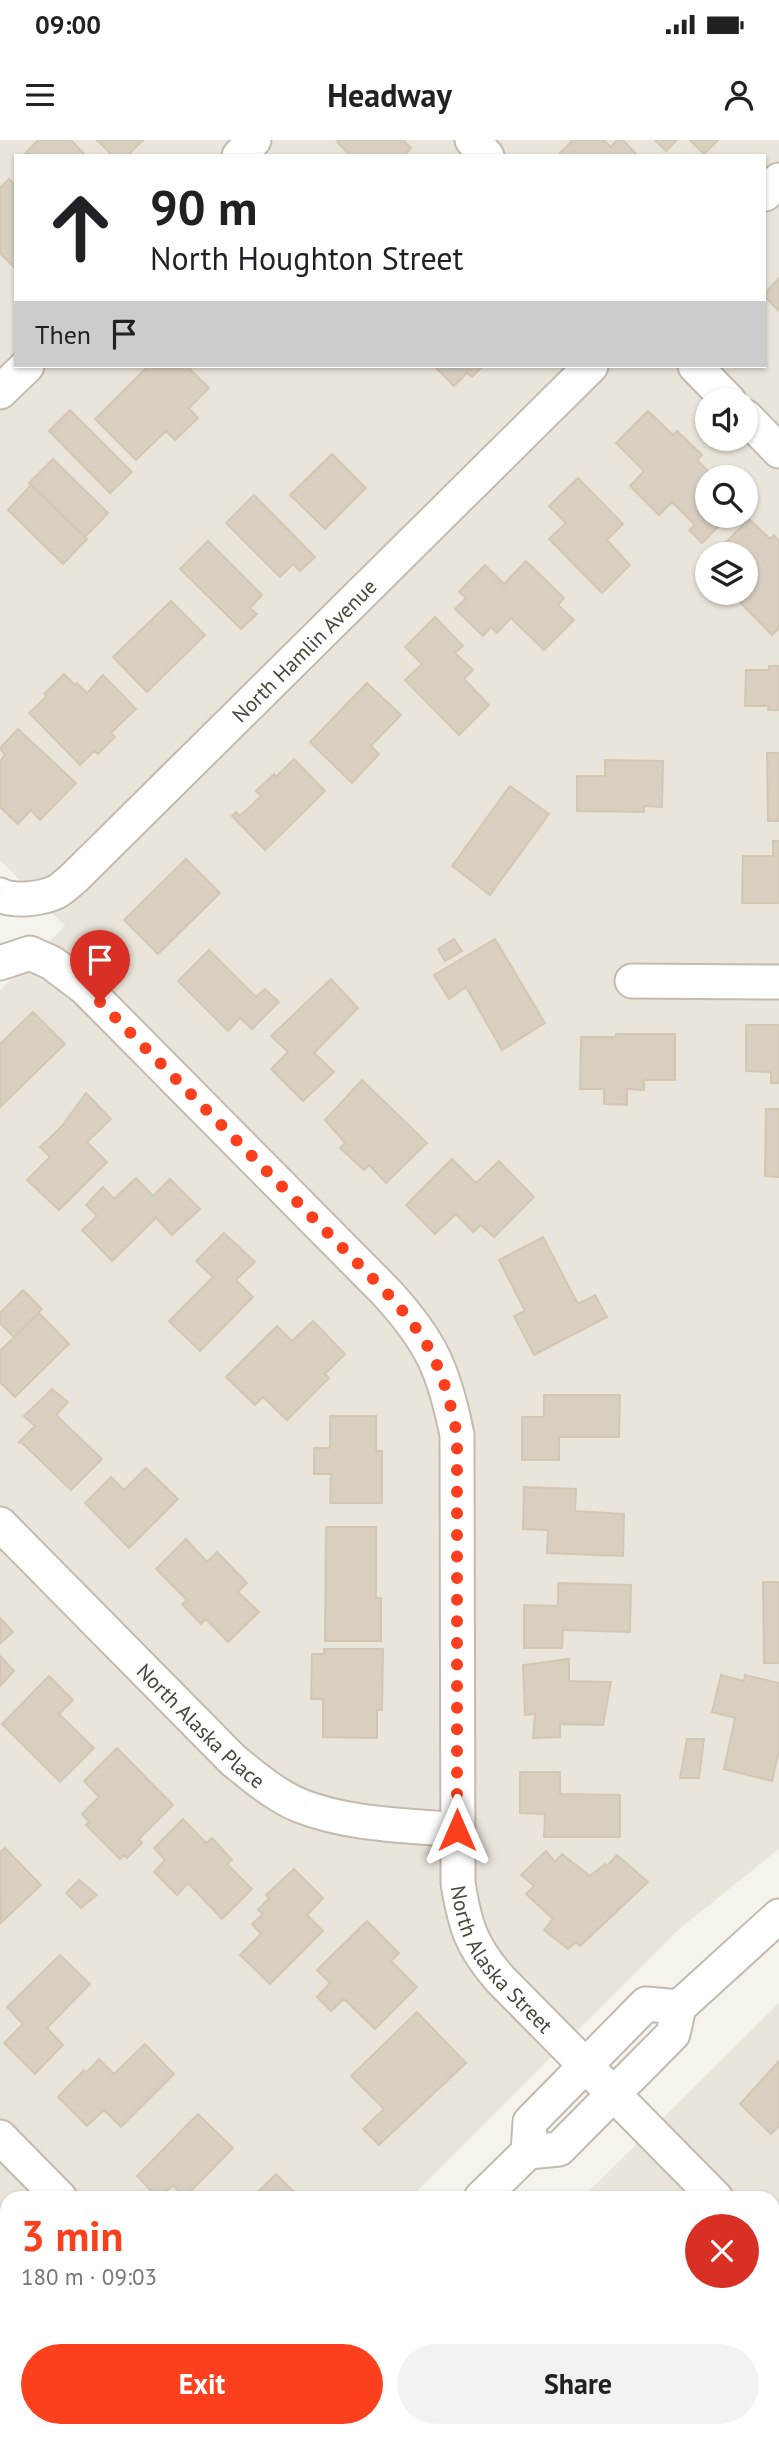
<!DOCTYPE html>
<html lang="en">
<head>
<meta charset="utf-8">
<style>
	:root { --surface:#fff; --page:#f2f2f2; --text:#202124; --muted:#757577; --accent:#fc3f1d }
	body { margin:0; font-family:"PT Sans",sans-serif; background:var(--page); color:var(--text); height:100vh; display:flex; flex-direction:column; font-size:26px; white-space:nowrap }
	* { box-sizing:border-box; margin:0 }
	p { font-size:23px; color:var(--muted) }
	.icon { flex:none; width:38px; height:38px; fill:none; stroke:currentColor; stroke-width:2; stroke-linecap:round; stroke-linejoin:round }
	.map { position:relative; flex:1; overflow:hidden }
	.details { position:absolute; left:0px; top:2051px; width:780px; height:247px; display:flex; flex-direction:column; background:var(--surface); border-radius:21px 21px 0 0; box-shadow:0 2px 5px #0004 }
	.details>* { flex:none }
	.banner { position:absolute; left:14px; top:14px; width:752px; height:214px; border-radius:0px; box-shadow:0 2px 5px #0004; background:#fff; color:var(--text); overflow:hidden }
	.controls { position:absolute; left:695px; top:248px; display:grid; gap:14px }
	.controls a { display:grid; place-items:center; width:63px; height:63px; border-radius:50%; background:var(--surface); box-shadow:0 2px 5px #0004; font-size:35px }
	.pin { position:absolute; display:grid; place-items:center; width:60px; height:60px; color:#fff; margin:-72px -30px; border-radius:50% 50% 50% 0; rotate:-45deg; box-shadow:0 0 7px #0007 }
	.pin .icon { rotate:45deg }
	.me { position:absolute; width:77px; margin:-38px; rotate:0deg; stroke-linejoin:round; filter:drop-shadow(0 0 5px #0008) }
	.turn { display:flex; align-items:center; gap:24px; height:147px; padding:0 21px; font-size:32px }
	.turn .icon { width:91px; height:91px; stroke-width:2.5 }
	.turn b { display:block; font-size:49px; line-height:60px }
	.then { display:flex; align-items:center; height:66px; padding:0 21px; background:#0003; gap:14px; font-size:26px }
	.round { display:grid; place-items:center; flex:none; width:74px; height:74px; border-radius:37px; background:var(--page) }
	.head { display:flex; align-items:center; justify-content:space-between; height:119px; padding:0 21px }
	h1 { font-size:42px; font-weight:700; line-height:52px; color:var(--accent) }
	.button { display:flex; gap:14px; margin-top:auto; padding:14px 21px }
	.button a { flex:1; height:80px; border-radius:42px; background:var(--accent); color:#fff; font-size:28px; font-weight:700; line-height:80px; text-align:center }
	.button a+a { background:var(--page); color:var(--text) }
	.status { display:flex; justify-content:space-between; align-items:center; height:49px; padding:0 35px; background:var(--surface); direction:ltr }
	.status svg { height:19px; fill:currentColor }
	header { display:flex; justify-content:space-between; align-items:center; height:91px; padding:0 21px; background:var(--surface); font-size:32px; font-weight:700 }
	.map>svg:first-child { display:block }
	.residential { fill:#eae5da; fill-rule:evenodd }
	.building { fill:#d8cfc1; stroke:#d3c7b4; stroke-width:2 }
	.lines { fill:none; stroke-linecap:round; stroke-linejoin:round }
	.minor-casing { stroke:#c2bbae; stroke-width:37 }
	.minor { stroke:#fff; stroke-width:33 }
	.route { stroke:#fc3f1d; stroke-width:12; stroke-dasharray:0 21.6 }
	.labels { text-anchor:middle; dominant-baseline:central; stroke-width:5; stroke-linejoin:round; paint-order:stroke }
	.street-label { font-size:21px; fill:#4b4439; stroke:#fff }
</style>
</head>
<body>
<div class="status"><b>09:00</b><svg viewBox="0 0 49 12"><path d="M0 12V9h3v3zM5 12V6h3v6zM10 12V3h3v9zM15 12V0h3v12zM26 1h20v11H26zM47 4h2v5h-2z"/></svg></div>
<header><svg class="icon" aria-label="menu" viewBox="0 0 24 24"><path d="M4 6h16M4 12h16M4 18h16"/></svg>Headway<svg class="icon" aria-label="person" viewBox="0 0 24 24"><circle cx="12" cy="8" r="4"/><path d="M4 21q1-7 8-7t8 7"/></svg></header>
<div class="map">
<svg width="779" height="2297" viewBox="0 0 779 2297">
	<rect width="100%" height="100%" fill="#f6f3ec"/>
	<!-- residential -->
	<path class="residential" d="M0,0H779V1709L678,1790L410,2058H7V2291H176L170,2297H0V850L65,786L0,720ZM16,16H765V226H16ZM707,261H746V299H707ZM707,338H746V376H707ZM707,415H746V453H707Z
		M779,1863V2297H341L347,2291H774V2058H582Z"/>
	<!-- building -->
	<path class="building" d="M38,0H71L86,16H23Z
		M97,0H143L127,16H113Z
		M339,0H403L411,8L404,16H351L337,2Z
		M573,0H604L611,7L617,0H623L638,16H561L559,14Z
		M655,0H677L666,11Z
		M690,0H718L704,14Z
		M9,39L16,46L15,128L0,113V48Z
		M779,138V171L765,157V153Z
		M148,226H187L209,248L189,268L198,278L175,300L166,291L136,320L95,279Z
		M434,226H483L472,237L467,233L454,246Z
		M70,270L132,332L110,353L49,291Z
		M648,271L673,295L677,291L702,315L697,320L715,338H707V376H729L702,403L689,390L695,385L672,362L659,375L630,346L644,331L616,303Z
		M332,314L366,348L325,389L290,355Z
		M53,319L108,373L85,397L29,343Z
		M578,338L623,384L607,400L630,425L602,453L549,399L566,383L549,366Z
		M31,345L87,399L63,424L8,370Z
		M254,355L315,417L300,431L293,424L280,437L226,383Z
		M749,379L770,399L774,395L779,401V488L772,495L731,453H746V415H725L719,409Z
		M208,401L262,455L250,468L257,474L241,489L180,429Z
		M526,421L564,458L558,465L574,480L544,510L511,478L497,493L491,487L483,496L455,469L466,458L459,452L485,425L504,444Z
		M171,461L205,495L147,552L113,517Z
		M435,477L463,506L455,513L473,530L464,539L489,565L459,595L405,540L422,524L405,507Z
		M769,526H779V570H768L769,566H745L746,530H769Z
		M64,534L75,545L77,543L87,553L103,535L136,569L111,593L115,597L98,614L94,611L80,625L29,573L47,556L44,554Z
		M367,543L401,575L371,606L379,614L352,643L310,602Z
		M18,589L76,643L40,680L31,670L18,684L0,667V621L5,615L0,608Z
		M767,613H779V681H768Z
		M294,619L325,651L265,710L232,676L236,672L240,676L261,656L256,651L274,634L276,637Z
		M605,620L663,621L662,667L644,666V672L577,671V636H605Z
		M510,646L549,674L490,755L452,726Z
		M773,701H779V763H742L743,716H773Z
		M186,719L220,753L158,814L124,780Z
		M454,799L462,811L445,821L438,809Z
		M495,799L545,883L502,910L466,847L449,859L434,835Z
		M209,810L256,857L265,849L279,862L252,889L240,878L228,891L178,841Z
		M331,839L358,868L314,913L334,932L303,961L271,929L288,912L271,896Z
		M33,872L65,904L0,967V904Z
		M746,885H779V943H771V932L746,931Z
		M616,894H675V940H644V950L627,949V965L604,964V949H580L581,897H616Z
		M362,940L427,1003L386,1043L369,1025L364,1030L340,1008L345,1003L325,980Z
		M86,953L111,979L87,1002L107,1022L59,1070L27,1040L50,1017L40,1007L62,986Z
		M766,969H779V1037L765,1036Z
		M452,1019L476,1043L499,1021L534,1057L494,1097L481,1085L473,1092L456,1074L435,1094L406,1065Z
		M136,1038L153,1056L170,1039L200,1069L172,1095L156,1078L112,1121L82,1090L97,1076L86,1065L103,1047L114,1059Z
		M224,1093L255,1122L236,1140L253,1157L200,1211L169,1181L213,1137L196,1121Z
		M543,1097L578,1164L595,1155L607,1177L534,1215L514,1176L525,1171L499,1120Z
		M23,1150L42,1169L14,1197L0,1183V1173Z
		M39,1173L69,1204L15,1257L0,1242V1211Z
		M313,1181L345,1214L325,1234L329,1238L287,1280L263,1257L255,1265L226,1237L277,1186L292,1201Z
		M52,1249L68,1262L56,1275L102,1319L71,1350L21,1302L18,1303L35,1286L24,1276Z
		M544,1255H620L619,1297H559V1320H522V1277H544Z
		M330,1276H376V1311H382V1363H330L331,1334H314V1308H330Z
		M146,1328L178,1359L129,1408L85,1363L111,1337L124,1350Z
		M524,1347L576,1349L575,1371L624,1374L623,1416L547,1413L548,1390L523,1389Z
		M326,1387H376V1458H381V1501H325Z
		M186,1399L207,1422L217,1412L247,1443L238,1452L259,1472L228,1502L206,1479L201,1484L182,1464L187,1460L156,1429Z
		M763,1442H779V1523H764Z
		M558,1443L631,1445L630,1492L563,1490L562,1508H524V1465L558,1466Z
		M0,1478L13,1492L0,1504Z
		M324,1509H383L382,1570H377V1598L323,1597V1559H311L312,1514H324Z
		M0,1516L14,1531L0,1546Z
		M569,1519V1541L611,1542L603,1585L560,1584V1597L533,1598L535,1574L525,1575L523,1525Z
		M721,1535L744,1541L745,1535L779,1543V1610L772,1641L724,1629L735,1578L712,1572Z
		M49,1536L73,1560L59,1574L94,1608L60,1642L2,1584Z
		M687,1599H704L699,1638H680Z
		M117,1608L173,1665L139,1699L142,1703L127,1718L124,1715L120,1719L86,1685L89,1682L82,1674L99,1657L84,1641Z
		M520,1632H560V1654L620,1655V1697H544L545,1674L520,1673Z
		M183,1679L206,1703L212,1698L232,1720L227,1724L252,1749L222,1779L188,1743L177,1755L154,1732L165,1720L154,1708Z
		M5,1708L41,1745L1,1783L0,1712Z
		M546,1711L555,1722L562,1714L590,1736L605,1724L607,1726L617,1715L648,1742L580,1806L576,1802L568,1809L544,1790L553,1779L526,1754L534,1746L521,1735Z
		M294,1729L323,1758L307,1775L323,1791L270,1844L240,1815L261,1794L252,1784L263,1774L258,1770L269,1758L266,1755Z
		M79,1740L97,1755L81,1768L66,1753Z
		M367,1781L399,1813L391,1821L417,1847L375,1889L344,1859L331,1871L317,1857L330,1843L317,1830Z
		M60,1815L90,1844L47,1888L63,1905L35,1934L4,1903L23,1884L7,1867Z
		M417,1872L466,1923L379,2005L363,1989L384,1969L351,1936Z
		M145,1904L174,1934L121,1987L104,1970L87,1986L58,1957L84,1930L87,1932L99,1919L114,1934Z
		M779,1921V1986L771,1994L740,1964Z
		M198,1974L233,2008L185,2057L173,2045L158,2058L137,2036Z
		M276,2034L300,2058H252Z
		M0,2090L7,2097V2158L4,2161L0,2156Z
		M776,2226L779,2229V2287L774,2291V2228Z
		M15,2291H75L69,2297H21Z
		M464,2291H503L497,2297H470Z
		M666,2291H676L682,2297H660Z
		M692,2291H763L757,2297H698Z"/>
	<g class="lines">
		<defs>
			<g id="minor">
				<path d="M472,0L487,16"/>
				<path d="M239,16L254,0"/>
				<path d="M765,54L779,40"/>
				<path d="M695,226L729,261"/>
				<path d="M0,252L27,226"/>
				<path d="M746,277L779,311"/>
				<path id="s1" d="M0,755C14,762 42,759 56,752C62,749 68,743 74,738L591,226"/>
				<path id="s2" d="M0,823L30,813L52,823L85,848L386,1152C431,1201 444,1230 457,1295L458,1743C465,1786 471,1806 500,1839L716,2058"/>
				<path d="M632,841L779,842"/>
				<path id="s3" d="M0,1384L233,1620C254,1637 276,1656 301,1666C350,1685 405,1685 457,1690"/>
				<path d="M0,1997L60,2058"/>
				<path d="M528,2012L530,1982L646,1864L679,1867"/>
				<path d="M481,2058L528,2012L559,2009L673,1894L679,1867L779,1776"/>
				<path d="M774,2116L779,2122"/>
				<path d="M240,2297L247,2291"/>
			</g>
		</defs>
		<!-- minor casing -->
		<use href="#minor" class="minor-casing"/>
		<!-- minor -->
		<use href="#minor" class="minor"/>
	</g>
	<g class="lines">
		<!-- route -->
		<path class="route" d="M100,862L386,1152C431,1201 444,1230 457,1295V1690"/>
	</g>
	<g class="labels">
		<!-- street labels -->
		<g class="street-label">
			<text stroke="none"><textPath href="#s1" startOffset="404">North Hamlin Avenue</textPath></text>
			<text stroke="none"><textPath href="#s3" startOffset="285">North Alaska Place</textPath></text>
			<text stroke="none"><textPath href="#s2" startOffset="1225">North Alaska Street</textPath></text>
		</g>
	</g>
</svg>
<div class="controls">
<a><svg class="icon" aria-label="sound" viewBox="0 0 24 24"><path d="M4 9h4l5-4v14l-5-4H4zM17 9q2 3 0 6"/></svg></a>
<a><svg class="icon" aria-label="search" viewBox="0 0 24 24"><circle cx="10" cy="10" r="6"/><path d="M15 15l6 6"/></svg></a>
<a><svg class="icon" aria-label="layers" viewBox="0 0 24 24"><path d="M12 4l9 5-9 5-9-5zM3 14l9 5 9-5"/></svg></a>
</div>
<div class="pin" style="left:100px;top:862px;background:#d93025"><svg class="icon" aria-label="arrive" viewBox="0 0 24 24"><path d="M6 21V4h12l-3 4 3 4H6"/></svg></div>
<svg class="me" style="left:457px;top:1690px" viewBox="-20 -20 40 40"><path d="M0-17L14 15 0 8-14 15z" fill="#fc3f1d" stroke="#fff" stroke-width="4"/></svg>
<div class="banner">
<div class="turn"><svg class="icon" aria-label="ahead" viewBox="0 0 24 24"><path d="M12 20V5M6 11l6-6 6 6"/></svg><div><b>90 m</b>North Houghton Street</div></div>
<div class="then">Then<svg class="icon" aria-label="arrive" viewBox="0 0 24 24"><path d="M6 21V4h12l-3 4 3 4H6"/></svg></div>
</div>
<section class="details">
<div class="head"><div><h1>3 min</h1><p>180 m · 09:03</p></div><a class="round" style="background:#d93025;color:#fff"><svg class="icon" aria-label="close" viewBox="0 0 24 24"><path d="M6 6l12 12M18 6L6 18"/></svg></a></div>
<div class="button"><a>Exit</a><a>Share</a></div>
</section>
</div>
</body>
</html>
